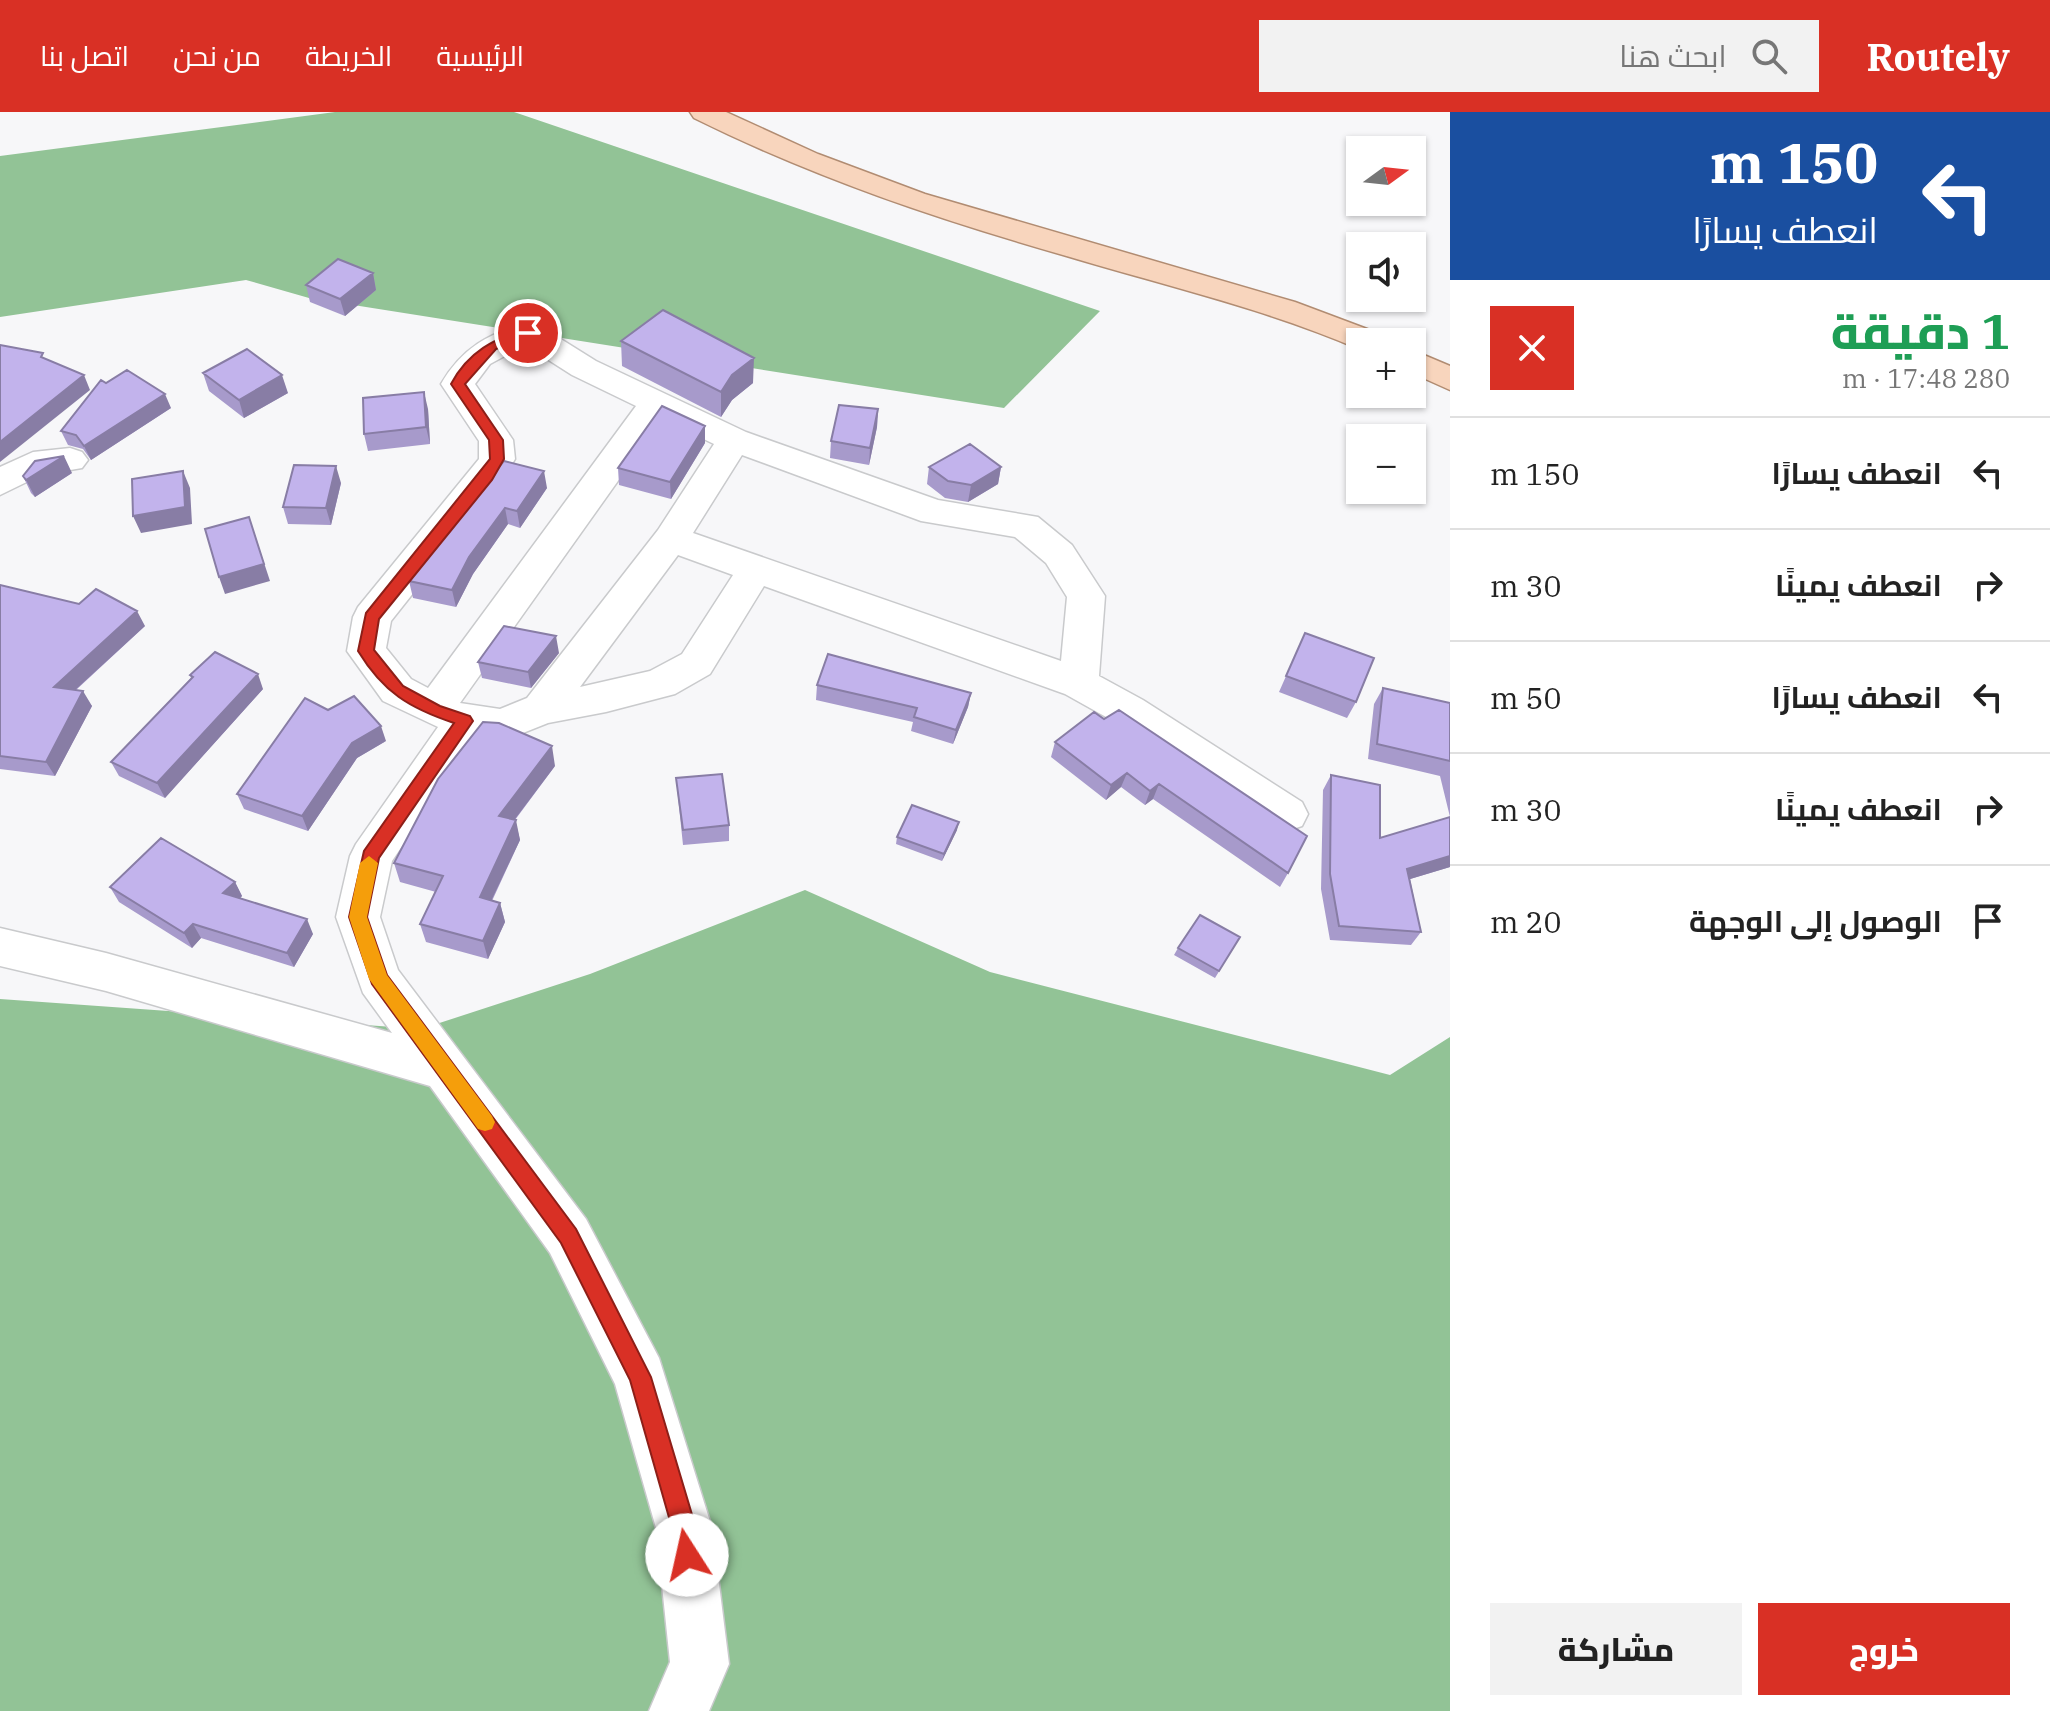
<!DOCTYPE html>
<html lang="ar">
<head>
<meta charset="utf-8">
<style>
	:root { --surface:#fff; --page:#f2f2f2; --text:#222; --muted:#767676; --line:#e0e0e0; --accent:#d93025 }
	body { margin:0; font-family:"IBM Plex Serif",Cairo,serif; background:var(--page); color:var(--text); direction:rtl; height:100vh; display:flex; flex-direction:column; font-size:30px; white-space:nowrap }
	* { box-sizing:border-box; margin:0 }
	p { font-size:26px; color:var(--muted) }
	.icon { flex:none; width:44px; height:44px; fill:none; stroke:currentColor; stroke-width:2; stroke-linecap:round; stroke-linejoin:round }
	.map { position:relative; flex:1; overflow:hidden; direction:ltr }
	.drawer { display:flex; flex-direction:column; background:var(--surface); width:600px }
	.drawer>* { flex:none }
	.hud { background:#1a4fa0; color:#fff; overflow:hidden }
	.needle { width:52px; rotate:75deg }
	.controls { position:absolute; left:1346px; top:24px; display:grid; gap:16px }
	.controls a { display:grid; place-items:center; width:80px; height:80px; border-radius:0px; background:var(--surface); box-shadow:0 2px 6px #0004; font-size:40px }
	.pin { position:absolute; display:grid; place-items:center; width:68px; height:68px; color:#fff; margin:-34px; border:4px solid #fff; border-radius:50%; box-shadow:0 2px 8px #0007 }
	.me { position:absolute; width:88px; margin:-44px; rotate:350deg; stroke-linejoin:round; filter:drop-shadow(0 0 6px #0008) }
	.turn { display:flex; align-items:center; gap:28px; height:168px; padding:0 40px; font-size:36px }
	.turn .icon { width:104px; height:104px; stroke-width:2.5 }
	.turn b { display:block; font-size:56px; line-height:68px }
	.round { display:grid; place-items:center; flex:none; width:84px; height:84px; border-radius:0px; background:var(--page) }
	.summary { display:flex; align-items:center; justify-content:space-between; height:136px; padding:0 40px }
	h1 { font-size:48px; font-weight:800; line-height:60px; color:#1e9e55 }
	.cta { display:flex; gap:16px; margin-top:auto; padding:16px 40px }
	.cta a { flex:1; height:92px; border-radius:0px; background:var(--accent); color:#fff; font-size:32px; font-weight:800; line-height:92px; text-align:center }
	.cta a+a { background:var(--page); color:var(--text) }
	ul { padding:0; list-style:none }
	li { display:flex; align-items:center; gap:24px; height:112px; padding:0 40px; border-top:2px solid var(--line) }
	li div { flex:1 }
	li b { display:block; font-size:30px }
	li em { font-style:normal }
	header { display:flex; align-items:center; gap:48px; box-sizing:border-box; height:112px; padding:0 40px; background:var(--accent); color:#fff }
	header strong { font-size:38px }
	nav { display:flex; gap:44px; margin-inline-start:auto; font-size:28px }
	.search { width:560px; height:72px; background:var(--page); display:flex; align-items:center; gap:20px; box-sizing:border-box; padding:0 28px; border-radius:0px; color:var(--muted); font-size:30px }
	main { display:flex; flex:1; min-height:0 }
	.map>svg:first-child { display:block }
	.forest { fill:#92c396 }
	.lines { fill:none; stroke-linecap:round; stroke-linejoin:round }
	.street-casing { stroke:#c9cacc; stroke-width:3 }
	.primary-casing { stroke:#b18c72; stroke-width:3 }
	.street { fill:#fff; fill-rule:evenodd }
	.primary { fill:#f8d5bd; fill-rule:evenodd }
	.wall { fill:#a79acb }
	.shaded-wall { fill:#887da5 }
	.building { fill:#c2b3ec; stroke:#887da5; stroke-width:2 }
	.route { fill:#d93025; stroke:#8d1f18; stroke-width:2 }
	.slow { fill:#f59e0b }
</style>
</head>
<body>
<header>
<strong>Routely</strong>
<div class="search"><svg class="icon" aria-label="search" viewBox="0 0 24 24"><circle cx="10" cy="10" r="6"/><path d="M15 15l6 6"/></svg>ابحث هنا</div>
<nav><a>الرئيسية</a><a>الخريطة</a><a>من نحن</a><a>اتصل بنا</a></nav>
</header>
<main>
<section class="drawer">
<div class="hud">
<div class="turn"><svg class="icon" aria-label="left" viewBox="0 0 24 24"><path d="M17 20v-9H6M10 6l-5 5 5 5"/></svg><div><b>150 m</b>انعطف يسارًا</div></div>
</div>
<div class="summary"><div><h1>1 دقيقة</h1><p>280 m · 17:48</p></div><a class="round" style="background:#d93025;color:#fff"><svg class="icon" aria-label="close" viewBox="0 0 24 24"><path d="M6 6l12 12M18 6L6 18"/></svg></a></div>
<ul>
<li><svg class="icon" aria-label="left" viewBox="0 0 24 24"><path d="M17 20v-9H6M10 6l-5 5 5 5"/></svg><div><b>انعطف يسارًا</b></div><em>150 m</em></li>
<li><svg class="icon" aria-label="right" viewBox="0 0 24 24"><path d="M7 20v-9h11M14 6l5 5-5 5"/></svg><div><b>انعطف يمينًا</b></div><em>30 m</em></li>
<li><svg class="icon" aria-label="left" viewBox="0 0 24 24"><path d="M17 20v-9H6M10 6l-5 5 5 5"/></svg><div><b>انعطف يسارًا</b></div><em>50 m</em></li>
<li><svg class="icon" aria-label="right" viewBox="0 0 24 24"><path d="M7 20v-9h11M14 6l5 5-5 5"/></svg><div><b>انعطف يمينًا</b></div><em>30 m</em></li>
<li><svg class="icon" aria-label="arrive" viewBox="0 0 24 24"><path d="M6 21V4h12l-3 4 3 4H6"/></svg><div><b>الوصول إلى الوجهة</b></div><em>20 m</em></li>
</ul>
<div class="cta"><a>خروج</a><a>مشاركة</a></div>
</section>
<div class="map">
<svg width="1450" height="1599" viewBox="0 0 1450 1599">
	<rect width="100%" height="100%" fill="#f7f7f9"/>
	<!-- forest -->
	<path class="forest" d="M335,0H514L1100,199L1004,296L309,186L246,168L0,205V44Z
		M805,778L990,860L1390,963L1450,925V1599H0V887L421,917L590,862Z"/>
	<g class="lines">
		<defs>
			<path id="street" d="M528,211L540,214L596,249L746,320L938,388L1038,405L1072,433L1105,484L1099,564L1143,588L1302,690L1308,702L1302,714L1287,719L1272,714L1115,610L1065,582L764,474L710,562L675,582L606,600L548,611L503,629L475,626L392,749L380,805L398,858L586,1107L659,1246L712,1416L729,1552L709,1599H649L670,1550L656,1416L615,1272L550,1141L430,974L106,879L0,854V816L106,841L392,921L363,881L336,805L350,744L356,732L438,615L383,589L347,539L353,505L358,495L479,347V329L441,272C462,236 489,221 528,211ZM525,233L572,263L636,294L428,576L411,567L386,536L391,509L499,373L515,347L513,328L475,272L490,252ZM662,307L714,332L658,418L527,586L500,597L460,591ZM742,343L921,409L1015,425L1046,451L1067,485L1061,549L693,421ZM678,443L733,463L682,542L650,559L580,575Z
				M70,336L82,340L88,348L82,356L41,363L0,383V355L33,340Z"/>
			<path id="primary" d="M690,0H726L818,42L925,82L1295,190L1383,223L1387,230H1360L1359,237C1266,197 1167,174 1070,145C940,108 815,66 694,6Z
				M1412,238L1450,254V278L1412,261Z"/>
		</defs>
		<!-- street casing -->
		<use href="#street" class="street-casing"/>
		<!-- primary casing -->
		<use href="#primary" class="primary-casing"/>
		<!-- street -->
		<use href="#street" class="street"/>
		<!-- primary -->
		<use href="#primary" class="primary"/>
	</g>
	<!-- wall -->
	<path class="wall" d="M373,161L376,178L345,204L310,190L306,173Z
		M621,229L753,271L732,288L721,305L622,254Z
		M203,261L288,281L244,306L209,279Z
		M106,271L171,296L91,348L83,337L68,333L61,319Z
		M428,297L430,332L368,339L364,322Z
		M878,297L877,315L869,353L830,346L831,329Z
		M705,331L671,387L619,373L618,356Z
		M504,349L547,376L520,416L508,412L473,462L456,495L413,486L409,469Z
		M929,355H1001L998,372L968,390L945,386L927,372Z
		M72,361L35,385L31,381L23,364Z
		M341,371L331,413L288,412L283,395Z
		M0,473L145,514L76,578L92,594L55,664L0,657Z
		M1305,521L1356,590L1347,606L1279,580Z
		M559,541L531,576L482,566L478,550Z
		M190,563L263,577L165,686L119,664L111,650L191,566Z
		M817,573L971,581L968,595L953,632L911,619L913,610L816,588Z
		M1383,576L1450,591V755L1410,767L1421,820L1411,833L1330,828L1321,777L1323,678L1331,663L1380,726L1450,705L1440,664L1368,647L1374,592Z
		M1094,600L1288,761L1280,775L1153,687L1145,693L1121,675L1106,688L1051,645L1055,630Z
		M386,629L357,646L308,719L244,697L237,682Z
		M555,654L515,708L520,728L492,789L500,791L505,810L488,847L426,830L420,812L436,780L400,770L394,751Z
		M676,666L729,713V729L683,733Z
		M957,718L942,749L896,732L897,725Z
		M235,770L242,784L240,786L313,822L294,855L201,826L192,836L119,790L110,775Z
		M1240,825L1215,866L1174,843L1178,836Z"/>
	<!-- shaded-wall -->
	<path class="shaded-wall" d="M373,161L376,178L345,204L340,187Z
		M754,246L753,271L732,288L721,305V280L732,263Z
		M84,263L90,278L0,350V330Z
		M282,263L288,281L244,306L239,288Z
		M424,280L428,297L430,332L426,315Z
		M165,282L171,296L91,348L84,334Z
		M878,297L877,315L869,353L870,336Z
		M705,314V331L671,387L670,370Z
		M64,344L72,361L35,385L26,368Z
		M336,354L341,371L331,413L326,396Z
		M1001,355L998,372L968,390L971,373Z
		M183,359L190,376L192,412L141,421L133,404Z
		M544,359L547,376L520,416L517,399Z
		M505,396L508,412L473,462L456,495L452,478L469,445Z
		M249,405L270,469L225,482L219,465Z
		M137,499L145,514L62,590L54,575Z
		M556,524L559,541L531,576L528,560Z
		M258,562L263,577L165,686L157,671Z
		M83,579L92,594L55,664L46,650Z
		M971,581L968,595L953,632L956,618Z
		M381,614L386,629L357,646L308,719L302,704L352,631Z
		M552,634L555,654L503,723L499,704Z
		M1127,661L1121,675L1106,688L1111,673Z
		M1159,672L1153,687L1145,693L1150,679Z
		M516,708L520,728L484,804L480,785Z
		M959,710L957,718L942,749L944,742Z
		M1450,744V755L1397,771L1407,757Z
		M235,770L242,784L231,796L223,781Z
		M500,791L505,810L488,847L483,829Z
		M307,807L313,822L294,855L287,841Z
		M193,812L201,826L192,836L184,821Z"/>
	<!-- building -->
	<path class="building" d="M338,147L373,161L340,187L306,173Z
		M663,198L754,246L732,263L721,280L621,229Z
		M0,233L43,241L41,245L84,263L0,330Z
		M247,237L282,263L239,288L203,261Z
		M127,258L165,282L84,334L76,323L61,319L101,268L106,271Z
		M424,280L426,315L364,322L363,286Z
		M839,293L878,297L870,336L831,329Z
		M662,294L705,314L670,370L618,356Z
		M970,332L1001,355L971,373L948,369L929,355Z
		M64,344L26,368L23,364L35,349Z
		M504,349L544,359L517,399L505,396L469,445L452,478L409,469Z
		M294,353L336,354L326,396L283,395Z
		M183,359L185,395L133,404L132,367Z
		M249,405L264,452L219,465L205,417Z
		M0,473L79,492L96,477L137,499L54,575L83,579L46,650L0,644Z
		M504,514L556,524L528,560L478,550Z
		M1305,521L1374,546L1356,590L1286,564Z
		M215,540L258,562L157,671L111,650L193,565L190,563Z
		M828,542L971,581L956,618L914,605L917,596L817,573Z
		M1383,576L1450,591V649L1377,632Z
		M354,584L381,614L352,631L302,704L237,682L305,586L328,598Z
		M1119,598L1307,724L1288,761L1159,672L1150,679L1127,661L1111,673L1055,630L1094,600L1104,607Z
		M483,610L499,611L552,634L499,704L516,708L480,785L500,791L483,829L420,812L443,764L394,751L438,667Z
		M722,662L729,713L683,718L676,666Z
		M1331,663L1380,673V726L1450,705V744L1407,757L1421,820L1339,814L1330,762Z
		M912,693L959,710L944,742L897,725Z
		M161,726L235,770L223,781L307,807L287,841L193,812L184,821L110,775Z
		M1200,803L1240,825L1219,859L1178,836Z"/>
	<!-- route -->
	<path class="route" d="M528,217L535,221L533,224L496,237L465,272L503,328L504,347L492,368L379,507L374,538L403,574L440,594L470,604L473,609L379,746L367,805L387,863L576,1117L651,1265L696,1416L699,1443L695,1451L687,1455L679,1451L672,1416L630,1268L561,1131L372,872L349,805L364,739L454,611C409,596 383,580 358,539L366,501L490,347L489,328L451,272C468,240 494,226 528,217Z"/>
	<!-- slow -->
	<path class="slow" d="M369,744L378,751L367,805L387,863L492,1004L495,1010L492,1017L485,1019L478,1017L369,867L349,805L360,751Z"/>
</svg>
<div class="controls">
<a><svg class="needle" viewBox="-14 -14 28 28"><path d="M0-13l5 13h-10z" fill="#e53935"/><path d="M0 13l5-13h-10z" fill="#767676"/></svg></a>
<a><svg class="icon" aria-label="sound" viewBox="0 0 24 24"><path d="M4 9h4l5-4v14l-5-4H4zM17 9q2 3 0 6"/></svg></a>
<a>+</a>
<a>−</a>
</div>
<div class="pin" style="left:528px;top:221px;background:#d93025"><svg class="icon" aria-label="arrive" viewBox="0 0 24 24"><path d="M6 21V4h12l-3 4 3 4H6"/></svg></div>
<svg class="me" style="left:687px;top:1443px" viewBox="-20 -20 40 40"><circle r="19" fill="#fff"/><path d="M0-13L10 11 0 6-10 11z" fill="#d93025"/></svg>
</div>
</main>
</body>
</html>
